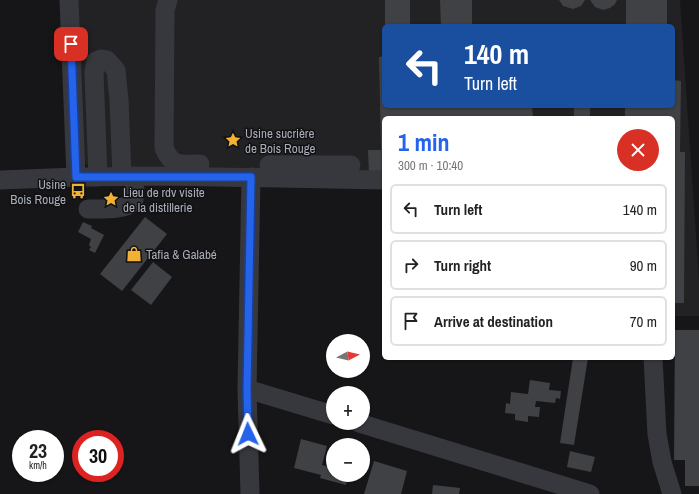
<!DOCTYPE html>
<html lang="en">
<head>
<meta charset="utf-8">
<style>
	:root { --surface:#fff; --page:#f2f2f2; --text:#222; --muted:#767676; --line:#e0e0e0; --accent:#2563eb }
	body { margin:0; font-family:"Archivo Narrow",sans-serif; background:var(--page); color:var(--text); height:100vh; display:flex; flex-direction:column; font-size:15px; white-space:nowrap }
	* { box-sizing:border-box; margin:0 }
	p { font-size:13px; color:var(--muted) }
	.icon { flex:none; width:22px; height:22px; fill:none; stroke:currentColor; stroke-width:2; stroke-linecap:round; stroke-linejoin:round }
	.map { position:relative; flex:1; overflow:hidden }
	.drawer { position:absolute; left:382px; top:116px; width:293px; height:244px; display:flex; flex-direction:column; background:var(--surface); border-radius:6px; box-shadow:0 1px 3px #0004 }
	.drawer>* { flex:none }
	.hud { position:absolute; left:382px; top:24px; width:293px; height:84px; border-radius:6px; box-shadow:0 1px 3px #0004; background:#1a4fa0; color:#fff; overflow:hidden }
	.needle { width:26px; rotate:83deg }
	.buttons { position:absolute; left:326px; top:334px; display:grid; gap:8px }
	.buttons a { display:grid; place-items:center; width:44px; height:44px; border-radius:50%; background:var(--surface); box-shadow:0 1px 3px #0004; font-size:20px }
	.speed { position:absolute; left:12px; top:430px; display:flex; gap:8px; font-size:20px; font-weight:700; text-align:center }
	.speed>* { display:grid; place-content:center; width:52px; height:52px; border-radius:50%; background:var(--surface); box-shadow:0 1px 3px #0004; line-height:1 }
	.speed small { font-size:10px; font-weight:400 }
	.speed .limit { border:6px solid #d22; background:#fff; color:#111 }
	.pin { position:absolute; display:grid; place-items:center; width:34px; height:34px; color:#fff; margin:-17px; border-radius:8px; box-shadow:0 2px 6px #0006 }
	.me { position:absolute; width:44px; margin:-22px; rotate:358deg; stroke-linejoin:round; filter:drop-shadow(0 0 3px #0008) }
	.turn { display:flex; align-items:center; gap:14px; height:84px; padding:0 16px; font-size:18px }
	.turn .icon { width:52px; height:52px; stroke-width:2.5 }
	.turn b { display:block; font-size:28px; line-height:34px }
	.round { display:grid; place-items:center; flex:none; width:42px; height:42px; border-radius:21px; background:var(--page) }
	.head { display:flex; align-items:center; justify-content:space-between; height:68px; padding:0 16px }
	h1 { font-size:24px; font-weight:800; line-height:30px; color:var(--accent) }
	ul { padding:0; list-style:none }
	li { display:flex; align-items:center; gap:12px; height:50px; margin:0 8px 6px; padding:0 8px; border:2px solid var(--line); border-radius:6px }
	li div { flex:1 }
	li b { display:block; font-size:15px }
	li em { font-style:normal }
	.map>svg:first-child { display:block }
	.built { fill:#222225; fill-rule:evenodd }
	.building { fill:#404145 }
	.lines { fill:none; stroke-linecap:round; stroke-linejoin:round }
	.minor { stroke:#37383d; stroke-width:19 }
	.route-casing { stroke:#184099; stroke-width:10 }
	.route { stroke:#2563eb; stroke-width:7 }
	.labels { text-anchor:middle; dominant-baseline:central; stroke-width:3; stroke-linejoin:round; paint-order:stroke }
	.poi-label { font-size:13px; fill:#a8adb8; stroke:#111113; text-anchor:start }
</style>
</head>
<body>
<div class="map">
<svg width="699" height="494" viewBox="0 0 699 494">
	<rect width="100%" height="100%" fill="#161618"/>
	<!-- built -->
	<path class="built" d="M76,0H680L699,280V316H673V118H384V177L94,172L83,161ZM384,26H673V106H384Z"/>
	<!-- building -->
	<path class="building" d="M385,0H410V26H385Z
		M440,0H472V26H441Z
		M559,0H585L581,6L573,9L563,6Z
		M590,0H617L615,4L610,8L603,10L595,7Z
		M626,0H667V26H626Z
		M384,56V106H532L533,118H384V173H369L368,150H381L379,57Z
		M673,80L681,81L680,152H685L684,303H673V118H625V106H673Z
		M574,108H590V116H613V118H561V117L574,116Z
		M145,217L167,234L122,291L100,274Z
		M83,222L92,226L91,228L104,235L95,253L89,250L91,247L89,245L91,239L78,232Z
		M153,262L172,277L151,305L131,290Z
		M675,330H699V486H685V460H674Z
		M573,358H588L574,445L560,443Z
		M530,380L550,383L549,390L561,391L560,399L556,398L555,403L536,401L535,407H540L539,417L528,416V422L515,420V414L505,413L506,403L510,404L511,392L528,394Z
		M301,439L327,446L322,465L333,468V475H348L346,485L320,478L321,475L294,468Z
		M570,451L595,457L591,472L567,467Z
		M374,461L407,471L401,494H364Z
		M433,485L460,488L459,494H432Z"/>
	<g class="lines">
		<!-- minor -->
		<path class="minor" d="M69,0L76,177
			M168,0L165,10L164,148C173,168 180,164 200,164
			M269,165H351
			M98,177L94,72L96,61L101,59L107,60L116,70L119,100L122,176
			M0,180L76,177L166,176L384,180
			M88,209C98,209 132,211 134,199C136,192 134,183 134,176
			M653,358L657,434L662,462L672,494
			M247,389L333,415
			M359,423L590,494
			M250,494L247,389L251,177"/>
	</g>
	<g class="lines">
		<defs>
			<path id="route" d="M71,44L76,177H251L247,389L248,434"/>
		</defs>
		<!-- route casing -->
		<use href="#route" class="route-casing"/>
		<!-- route -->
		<use href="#route" class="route"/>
	</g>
	<!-- icons -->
	<defs>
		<symbol id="sight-bare" viewBox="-9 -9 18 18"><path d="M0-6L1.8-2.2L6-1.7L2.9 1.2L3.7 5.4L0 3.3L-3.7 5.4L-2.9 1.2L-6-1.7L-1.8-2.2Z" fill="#f2b134" stroke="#111113" stroke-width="2.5" paint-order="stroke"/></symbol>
		<symbol id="bus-bare" viewBox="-9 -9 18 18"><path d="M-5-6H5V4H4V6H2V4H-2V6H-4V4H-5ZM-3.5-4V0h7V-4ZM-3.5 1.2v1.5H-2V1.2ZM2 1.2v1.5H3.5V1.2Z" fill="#f2b134" stroke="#111113" stroke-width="2.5" paint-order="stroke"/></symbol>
		<symbol id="shop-bare" viewBox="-9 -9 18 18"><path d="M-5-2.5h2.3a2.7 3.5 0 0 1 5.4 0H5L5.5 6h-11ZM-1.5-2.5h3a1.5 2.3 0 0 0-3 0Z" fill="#f2b134" stroke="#111113" stroke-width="2.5" paint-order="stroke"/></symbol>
	</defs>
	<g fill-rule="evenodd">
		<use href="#sight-bare" x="222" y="129" width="22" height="22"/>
		<use href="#bus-bare" x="67" y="180" width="22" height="22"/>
		<use href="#sight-bare" x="100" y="188" width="22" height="22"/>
		<use href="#shop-bare" x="123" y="243" width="22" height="22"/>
	</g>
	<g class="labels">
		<!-- poi labels -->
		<g class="poi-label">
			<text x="245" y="133">Usine sucrière<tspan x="245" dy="15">de Bois Rouge</tspan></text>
			<text x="66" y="184" text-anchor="end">Usine<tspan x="66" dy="15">Bois Rouge</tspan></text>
			<text x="123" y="192">Lieu de rdv visite<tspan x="123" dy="15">de la distillerie</tspan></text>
			<text x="146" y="254">Tafia &amp; Galabé</text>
		</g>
	</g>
</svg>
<div class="buttons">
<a><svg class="needle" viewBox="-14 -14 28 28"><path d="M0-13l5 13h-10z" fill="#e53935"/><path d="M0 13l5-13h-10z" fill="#767676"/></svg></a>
<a>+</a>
<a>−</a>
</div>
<div class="speed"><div>23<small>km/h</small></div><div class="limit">30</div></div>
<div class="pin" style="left:71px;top:44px;background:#d93025"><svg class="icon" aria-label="arrive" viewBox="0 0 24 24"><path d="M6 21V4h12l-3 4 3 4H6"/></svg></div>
<svg class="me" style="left:248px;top:434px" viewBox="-20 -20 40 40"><path d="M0-17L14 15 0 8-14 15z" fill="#2563eb" stroke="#fff" stroke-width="4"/></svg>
<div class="hud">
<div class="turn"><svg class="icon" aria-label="left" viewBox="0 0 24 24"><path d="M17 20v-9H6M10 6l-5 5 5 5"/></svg><div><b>140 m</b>Turn left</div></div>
</div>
<section class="drawer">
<div class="head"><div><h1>1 min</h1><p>300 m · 10:40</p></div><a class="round" style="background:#d93025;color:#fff"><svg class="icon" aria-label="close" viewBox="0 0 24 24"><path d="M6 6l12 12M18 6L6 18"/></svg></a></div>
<ul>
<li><svg class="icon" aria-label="left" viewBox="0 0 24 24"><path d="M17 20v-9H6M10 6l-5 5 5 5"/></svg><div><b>Turn left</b></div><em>140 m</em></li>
<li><svg class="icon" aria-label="right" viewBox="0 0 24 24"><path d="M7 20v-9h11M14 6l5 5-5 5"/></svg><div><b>Turn right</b></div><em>90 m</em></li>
<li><svg class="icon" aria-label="arrive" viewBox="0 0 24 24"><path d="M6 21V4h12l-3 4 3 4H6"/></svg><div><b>Arrive at destination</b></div><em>70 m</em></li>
</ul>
</section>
</div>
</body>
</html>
